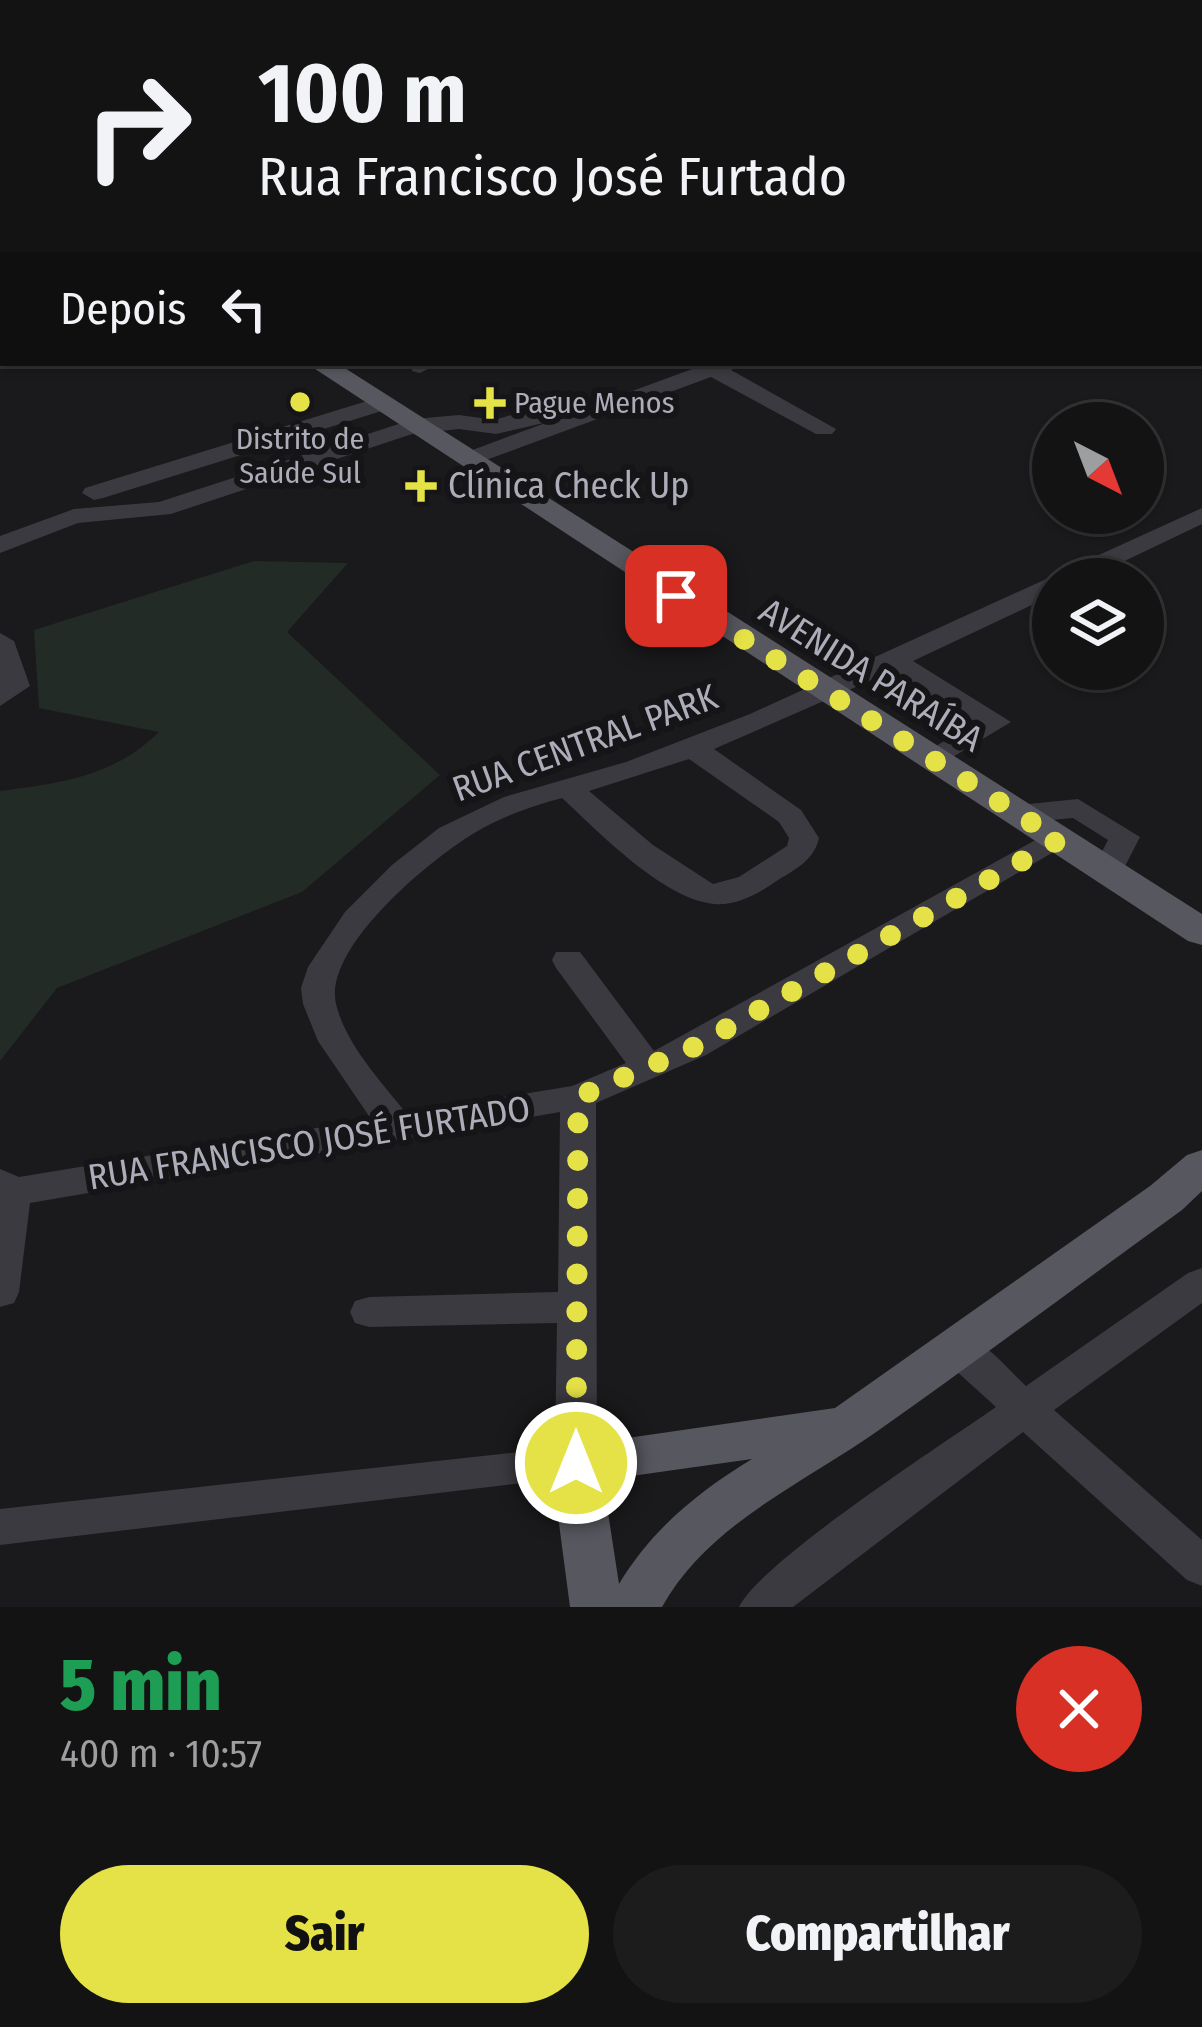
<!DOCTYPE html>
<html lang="pt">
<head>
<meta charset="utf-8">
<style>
	:root { --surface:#141314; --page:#1d1c1d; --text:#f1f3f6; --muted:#9d9ea0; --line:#333234; --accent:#e5e247 }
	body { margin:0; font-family:"Fira Sans Condensed",sans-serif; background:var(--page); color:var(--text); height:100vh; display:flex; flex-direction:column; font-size:45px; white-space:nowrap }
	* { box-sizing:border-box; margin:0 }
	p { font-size:39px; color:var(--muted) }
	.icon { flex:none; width:66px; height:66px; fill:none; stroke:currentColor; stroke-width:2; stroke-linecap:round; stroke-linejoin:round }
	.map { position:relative; height:1607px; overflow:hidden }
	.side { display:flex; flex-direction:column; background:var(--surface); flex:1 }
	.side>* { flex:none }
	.guide { position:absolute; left:0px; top:0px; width:1203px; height:366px; box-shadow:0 3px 9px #0004,0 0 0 3px var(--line); background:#141314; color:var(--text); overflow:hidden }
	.needle { width:78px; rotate:138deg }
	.controls { position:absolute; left:1032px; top:402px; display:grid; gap:24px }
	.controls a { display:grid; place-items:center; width:132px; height:132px; border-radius:50%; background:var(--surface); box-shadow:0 3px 9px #0004,0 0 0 3px var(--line); font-size:60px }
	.pin { position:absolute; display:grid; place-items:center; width:102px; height:102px; color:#fff; margin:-51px; border-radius:24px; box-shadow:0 6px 18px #0006 }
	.me { position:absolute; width:132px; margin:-66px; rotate:0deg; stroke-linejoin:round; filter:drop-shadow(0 0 9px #0008) }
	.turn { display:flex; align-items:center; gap:42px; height:252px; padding:0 60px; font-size:54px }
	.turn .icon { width:156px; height:156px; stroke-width:2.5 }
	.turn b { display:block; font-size:84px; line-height:102px }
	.then { display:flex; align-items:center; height:114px; padding:0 60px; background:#0003; gap:24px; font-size:45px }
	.round { display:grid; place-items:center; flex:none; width:126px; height:126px; border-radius:63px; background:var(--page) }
	.headline { display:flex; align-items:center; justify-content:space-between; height:204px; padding:0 60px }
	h1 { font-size:72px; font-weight:800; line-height:90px; color:#1e9e55 }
	.button { display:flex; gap:24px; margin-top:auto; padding:24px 60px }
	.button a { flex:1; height:138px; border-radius:72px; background:var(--accent); color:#111; font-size:48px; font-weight:800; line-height:138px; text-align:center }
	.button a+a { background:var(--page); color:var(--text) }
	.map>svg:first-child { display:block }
	.green { fill:#232b26 }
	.building { fill:#414145; stroke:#343337; stroke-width:3 }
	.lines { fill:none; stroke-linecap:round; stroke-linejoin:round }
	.minor { fill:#3b3a40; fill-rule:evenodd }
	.major { fill:#57575f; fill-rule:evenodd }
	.route { stroke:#e5e247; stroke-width:21; stroke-dasharray:0 37.8 }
	.poi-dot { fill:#e5e247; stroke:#151416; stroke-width:4.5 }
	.labels { text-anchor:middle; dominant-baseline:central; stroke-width:12; stroke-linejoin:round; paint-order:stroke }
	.far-poi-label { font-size:30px; fill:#adadba; stroke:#151416; text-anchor:start }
	.poi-label { font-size:36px; fill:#adadba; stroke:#151416; text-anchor:start }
	.street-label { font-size:36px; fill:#adadba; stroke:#151416 }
</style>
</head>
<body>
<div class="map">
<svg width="1202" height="1607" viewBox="0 0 1202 1607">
	<rect width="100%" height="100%" fill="#1a191b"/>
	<!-- green -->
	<path class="green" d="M254,561L348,563L287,632L440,775L302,892L57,988L0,1061V791C61,783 113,777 159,732L39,708L34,630Z"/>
	<!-- building -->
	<path class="building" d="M926,698L967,722L954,730L913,706Z"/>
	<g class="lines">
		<!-- minor -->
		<path class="minor" d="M56,0H77L79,3H58Z
			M843,0H868L870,3H845Z
			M886,0H907L884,3Z
			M1202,17V27L1200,28V18Z
			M0,131H3V143H0Z
			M1200,182H1202V194H1200Z
			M411,363H439L420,373L412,371Z
			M691,363H740L731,370L836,429L832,434H816L711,377L467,467L455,460L459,455L548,422L496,434L459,429L412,434L171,514L78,523L0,553V536L74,509L159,502L414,419L459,415L495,420L533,408L561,410L564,416L695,368Z
			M380,397L392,404L388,409L103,498L94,500L82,493L85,488Z
			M1202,508V524L1087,579H1053V595L913,661L1011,722L941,764L931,767L916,758L976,722L890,672L714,749L801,810L819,838C814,861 794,870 775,882C758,894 736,906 714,904C663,899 599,832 562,798C533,806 503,816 476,832C432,858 323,947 336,1004C346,1045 381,1081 406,1113L572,1086L626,1063L556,968L552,960L556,952H580L654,1051L1048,833L1059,831L1074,840L706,1055L596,1103L597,1463L591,1475L0,1545V1509L555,1448L557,1323L369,1327L355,1323L350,1312L355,1301L369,1297L558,1292L560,1112L30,1203L19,1292L14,1303L0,1307V1169L19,1177L371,1119L318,1041L303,1004L301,988L308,967L345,912L392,865L439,828L504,797L626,762L750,714ZM689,759L779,822L789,838L787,846L739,877L713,884L653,845L589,791Z
			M0,633L14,641L30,686L0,706Z
			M1078,799L1140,837L1119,878H1097L1092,871L1108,840L1073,818L1019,823L1004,814L1019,805Z
			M1202,1268V1303L1054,1410L1202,1540V1586L1187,1580L1023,1432L793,1607H739C760,1562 946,1442 996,1407L943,1359L937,1348L943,1337C975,1326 1004,1366 1026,1386L1188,1273Z"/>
		<!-- major -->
		<path class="major" d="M362,0H392L360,3Z
			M428,0H457L426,3Z
			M603,0H628L630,3H605Z
			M0,110H3V125L0,124Z
			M0,175L3,176V190L0,189Z
			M3,226V240L0,241V227Z
			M1200,231H1202V246H1200Z
			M306,363H337L1202,914V945L1188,941Z
			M1202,1150V1191L1182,1210C1081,1283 981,1358 879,1430C803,1484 709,1523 662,1607H570L551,1463L558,1448L835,1408L1150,1186L1187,1155ZM752,1459C698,1492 652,1529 619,1584L603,1480Z"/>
	</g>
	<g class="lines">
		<!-- route -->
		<path class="route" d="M576,1463L578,1097L694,1047L1059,840L676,596"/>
	</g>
	<!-- markers -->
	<g class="poi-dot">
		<circle cx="300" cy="402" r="12"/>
		<path d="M484 385h12v12h12v12h-12v12h-12v-12h-12v-12h12z"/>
		<path d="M415 468h12v12h12v12h-12v12h-12v-12h-12v-12h12z"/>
	</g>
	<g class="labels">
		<!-- far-poi labels -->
		<g class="far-poi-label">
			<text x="514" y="403">Pague Menos</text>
			<text x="300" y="439" text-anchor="middle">Distrito de<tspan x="300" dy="34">Saúde Sul</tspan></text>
		</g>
		<!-- poi labels -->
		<g class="poi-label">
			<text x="448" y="486">Clínica Check Up</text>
		</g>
		<!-- street labels -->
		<g class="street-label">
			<text transform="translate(871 675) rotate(32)">AVENIDA PARAÍBA</text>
			<text transform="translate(585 743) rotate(-20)">RUA CENTRAL PARK</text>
			<text transform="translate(309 1143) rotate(-9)">RUA FRANCISCO JOSÉ FURTADO</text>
		</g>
	</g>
</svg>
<div class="controls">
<a><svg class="needle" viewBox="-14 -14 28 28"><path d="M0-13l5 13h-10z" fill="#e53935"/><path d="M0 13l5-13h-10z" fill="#9d9ea0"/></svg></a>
<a><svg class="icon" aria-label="layers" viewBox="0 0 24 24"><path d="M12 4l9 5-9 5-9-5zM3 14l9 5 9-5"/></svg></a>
</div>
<div class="pin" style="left:676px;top:596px;background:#d93025"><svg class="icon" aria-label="arrive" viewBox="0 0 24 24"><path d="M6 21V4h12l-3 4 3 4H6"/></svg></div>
<svg class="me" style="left:576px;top:1463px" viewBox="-20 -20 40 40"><circle r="17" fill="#e5e247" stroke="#fff" stroke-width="3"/><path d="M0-11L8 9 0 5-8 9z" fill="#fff"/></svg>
<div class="guide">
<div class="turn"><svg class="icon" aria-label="right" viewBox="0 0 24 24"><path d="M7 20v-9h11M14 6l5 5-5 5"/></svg><div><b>100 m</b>Rua Francisco José Furtado</div></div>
<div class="then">Depois<svg class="icon" aria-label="left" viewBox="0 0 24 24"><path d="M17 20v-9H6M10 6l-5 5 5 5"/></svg></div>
</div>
</div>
<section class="side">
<div class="headline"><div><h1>5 min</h1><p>400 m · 10:57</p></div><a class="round" style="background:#d93025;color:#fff"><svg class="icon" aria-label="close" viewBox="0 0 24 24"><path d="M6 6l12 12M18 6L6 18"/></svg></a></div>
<div class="button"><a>Sair</a><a>Compartilhar</a></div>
</section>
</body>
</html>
